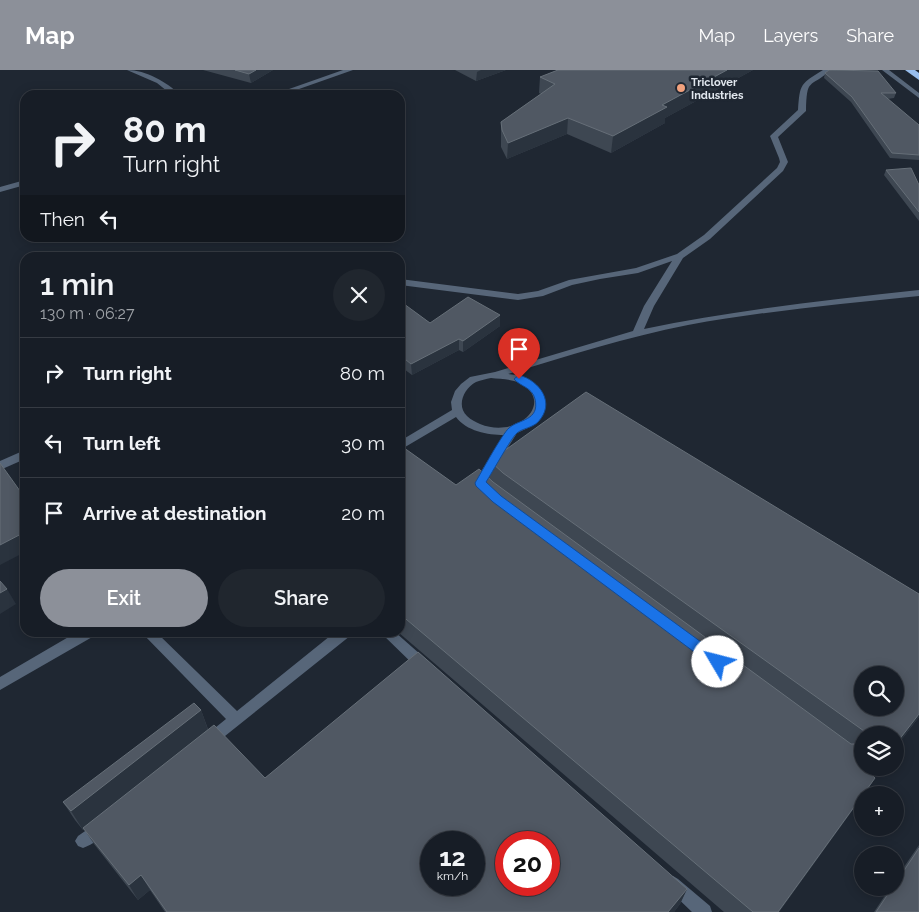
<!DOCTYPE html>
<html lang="en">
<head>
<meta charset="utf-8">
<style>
	:root { --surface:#171d26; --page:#20262e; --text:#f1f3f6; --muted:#9ea2a7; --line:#363b43; --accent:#8c9099 }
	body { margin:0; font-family:Raleway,sans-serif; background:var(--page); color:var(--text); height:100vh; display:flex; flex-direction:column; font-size:19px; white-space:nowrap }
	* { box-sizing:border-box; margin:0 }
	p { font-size:16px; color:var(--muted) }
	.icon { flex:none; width:28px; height:28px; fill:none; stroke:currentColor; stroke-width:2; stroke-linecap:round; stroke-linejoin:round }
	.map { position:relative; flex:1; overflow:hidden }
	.details { position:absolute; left:20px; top:182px; width:385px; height:385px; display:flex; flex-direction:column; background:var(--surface); border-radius:15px; box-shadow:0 2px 12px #0003,0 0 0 1px var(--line) }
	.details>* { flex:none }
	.banner { position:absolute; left:20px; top:20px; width:385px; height:152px; border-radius:15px; box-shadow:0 2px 12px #0003,0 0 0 1px var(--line); background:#171d26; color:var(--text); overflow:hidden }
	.tools { position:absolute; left:854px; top:596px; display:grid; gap:10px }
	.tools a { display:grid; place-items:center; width:50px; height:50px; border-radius:50%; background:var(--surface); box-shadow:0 2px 12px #0003,0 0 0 1px var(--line); font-size:25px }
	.speed { position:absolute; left:420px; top:761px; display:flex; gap:10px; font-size:25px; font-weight:700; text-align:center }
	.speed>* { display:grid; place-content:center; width:65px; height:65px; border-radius:50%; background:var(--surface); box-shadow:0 2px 12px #0003,0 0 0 1px var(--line); line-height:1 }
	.speed small { font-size:12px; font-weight:400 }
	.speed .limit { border:8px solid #d22; background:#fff; color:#111 }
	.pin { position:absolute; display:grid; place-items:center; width:42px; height:42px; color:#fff; margin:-51px -21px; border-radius:50% 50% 50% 0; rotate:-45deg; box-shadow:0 0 5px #0007 }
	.pin .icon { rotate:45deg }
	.me { position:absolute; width:55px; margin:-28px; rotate:307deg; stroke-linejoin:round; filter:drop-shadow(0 0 4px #0008) }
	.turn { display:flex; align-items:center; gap:18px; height:105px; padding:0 20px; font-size:22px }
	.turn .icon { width:65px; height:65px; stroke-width:2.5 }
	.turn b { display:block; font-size:35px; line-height:42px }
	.then { display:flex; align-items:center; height:48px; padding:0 20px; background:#0003; gap:10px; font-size:19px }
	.round { display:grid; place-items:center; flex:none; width:52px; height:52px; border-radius:26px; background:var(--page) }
	.overview { display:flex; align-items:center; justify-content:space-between; height:85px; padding:0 20px }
	h1 { font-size:30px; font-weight:600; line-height:38px }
	.primary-button { display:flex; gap:10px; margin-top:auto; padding:10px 20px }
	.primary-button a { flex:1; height:58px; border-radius:30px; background:var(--accent); color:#fff; font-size:20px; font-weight:600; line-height:58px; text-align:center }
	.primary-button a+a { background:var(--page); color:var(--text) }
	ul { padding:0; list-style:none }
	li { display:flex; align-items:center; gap:15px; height:70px; padding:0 20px; border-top:1px solid var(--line) }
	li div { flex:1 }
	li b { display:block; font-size:19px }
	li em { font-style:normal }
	header { display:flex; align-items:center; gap:30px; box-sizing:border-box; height:70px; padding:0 25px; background:var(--accent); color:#fff }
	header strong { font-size:24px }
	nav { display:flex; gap:28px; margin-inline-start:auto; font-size:18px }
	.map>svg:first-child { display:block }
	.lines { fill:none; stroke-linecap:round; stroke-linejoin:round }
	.lane { fill:#576679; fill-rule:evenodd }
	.highway { fill:#98beee; fill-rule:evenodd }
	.wall { fill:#3e4752 }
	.shaded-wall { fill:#2a333e }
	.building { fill:#505863; stroke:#666f78; fill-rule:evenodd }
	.route { fill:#1a73e8; stroke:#114b97 }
	.poi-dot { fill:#f1a17d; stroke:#1f2732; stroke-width:2 }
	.labels { text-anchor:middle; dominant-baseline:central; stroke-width:5; stroke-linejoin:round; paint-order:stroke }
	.far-poi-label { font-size:11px; font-weight:bold; fill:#e1e7ee; stroke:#1f2732; text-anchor:start }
</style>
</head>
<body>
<header>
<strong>Map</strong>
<nav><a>Map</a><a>Layers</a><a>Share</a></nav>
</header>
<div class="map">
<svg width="919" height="842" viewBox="0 0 919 842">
	<rect width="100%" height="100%" fill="#1f2732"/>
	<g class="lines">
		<!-- lane -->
		<path class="lane" d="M127,0C146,0 167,12 180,25H172L157,13Z
			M343,0H353L282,25H272Z
			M823,0H831C809,19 807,7 806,41L778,67L788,92L783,101L710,169L683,188L654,236L644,259C735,240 827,230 919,220V226C842,234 764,241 688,255C627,267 567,286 508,304C529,306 536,311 545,330L540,346L530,357L517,363L486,412L490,417L484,421L480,420L474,413L504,365C488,365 466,361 456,347L400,380V371L452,340L451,332L455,321L461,314L470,307L495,302L633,261L644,236L672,191L638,203L600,209L572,215L543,226L518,230L400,215V209L518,224L538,221L569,210L636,198L677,184L704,165L777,98L780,92L779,88L770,66L798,40C800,14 800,14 823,0ZM491,308C499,309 510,309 517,312C557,329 520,370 480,354C476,352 471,350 467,346C456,336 464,318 476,312C481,310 486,309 491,308Z
			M882,0H889L919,23V28Z
			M25,110V115L0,122V117Z
			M25,380V389L0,400V391Z
			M77,562H95L94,566L0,620V607Z
			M141,562H156L237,641L335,562H351L350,566L215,674L210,676L205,674L203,670L205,666L226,649Z
			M380,562H395L429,592L431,596L429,600L424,602L419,600Z
			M101,750L106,752L108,757C105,766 92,775 83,778L78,776L75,771L78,766Z
			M673,806L678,809L710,836L712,842H692L668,819L665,814L668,809Z"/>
		<!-- highway -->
		<path class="highway" d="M905,0H915L919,3V10Z"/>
	</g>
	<!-- wall -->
	<path class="wall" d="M203,0H273L251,13Z
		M455,0H506L476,11Z
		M558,0H753L665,48V53L611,83L567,64L507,89L501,77V52L541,24L539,23L540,7Z
		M825,3L896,23L894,28L887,29L919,55V90L890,88L851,32L824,8Z
		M886,100L919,115V151L884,105Z
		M400,231L430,253L500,245V256L463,282L459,280L412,305L400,296Z
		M400,375L456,415L489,409L490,391L919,524V647L895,678V665H862V698H880L873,706L875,708L864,725H862V727L779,842H724L398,562H400Z
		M201,640L208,659L265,708L687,819L680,834L674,842H165L150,820L138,830L94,774L84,759L83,760L75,750L63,732Z
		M919,775V842H874L890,818H895V810Z"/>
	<!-- shaded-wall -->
	<path class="shaded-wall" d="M256,0H273L251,13L249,4Z
		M481,0H506L476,11L477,2Z
		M727,0H753L665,48V53L611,83L613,66L662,35Z
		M568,48L567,64L507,89L508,73Z
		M500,245V256L463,282V271Z
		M459,269V280L412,305L411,294Z
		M25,462V482L0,495V475Z
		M7,519L16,534L0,544V523Z
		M201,640L208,660L83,760L71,741Z
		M919,644V647L895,678V675Z
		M878,698H880L859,724L872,705Z
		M862,726V727L779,842H778Z
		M141,805L150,820L138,830L129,815Z
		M687,819L680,834L674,842H668Z"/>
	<!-- building -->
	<path class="building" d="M235,0H256L249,4Z
		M558,0H727L662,35L667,37L613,66L568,48L508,73L502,60L501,52L555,14L540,7Z
		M829,0L878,1L896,23H881L919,55V85L892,83L852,27L825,3Z
		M911,98L919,115V142L886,100Z
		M468,227L500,245L463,271L459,269L411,294L400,285V231L430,253Z
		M586,322L919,524V644L895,675V665H865L864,661L503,403L490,391ZM862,605H895V638H862Z
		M400,375L456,415L479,399L493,412L851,674H862V698H878L872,705L875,708L778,842H753L400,544Z
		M0,393L25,428V462L0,475Z
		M0,511L7,519L0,523Z
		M418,582L687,819L668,842H167L141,805L129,815L83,758L214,655L265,708ZM431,772H474V815H431ZM506,772H549V815H506Z
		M194,633L201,640L71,741L63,732Z
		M919,778V842H876L892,818H895V814Z"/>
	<!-- route -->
	<path class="route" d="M519,305C540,311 556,333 538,352C532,358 523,358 517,363C511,368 492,403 486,412L501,426L723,588L725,592L723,596L718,598L713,596L493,432L476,416L475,413C481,403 502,364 509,358C519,349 540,351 535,329C532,317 521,317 514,309Z"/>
	<!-- markers -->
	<circle class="poi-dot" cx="681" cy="18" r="5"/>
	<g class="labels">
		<!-- far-poi labels -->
		<g class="far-poi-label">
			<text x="691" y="12">Triclover<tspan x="691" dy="13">Industries</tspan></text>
		</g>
	</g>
</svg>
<div class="tools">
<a><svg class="icon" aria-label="search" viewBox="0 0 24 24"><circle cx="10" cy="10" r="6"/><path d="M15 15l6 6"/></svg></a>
<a><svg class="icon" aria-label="layers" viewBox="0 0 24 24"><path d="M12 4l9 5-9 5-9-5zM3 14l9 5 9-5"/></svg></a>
<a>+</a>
<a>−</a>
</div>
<div class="speed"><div>12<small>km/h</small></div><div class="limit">20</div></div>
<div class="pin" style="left:519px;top:309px;background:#d93025"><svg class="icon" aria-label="arrive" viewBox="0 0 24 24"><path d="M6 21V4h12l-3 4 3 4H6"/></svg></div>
<svg class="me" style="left:718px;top:592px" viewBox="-20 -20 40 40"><circle r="19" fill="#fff"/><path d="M0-13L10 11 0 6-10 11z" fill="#1a73e8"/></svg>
<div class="banner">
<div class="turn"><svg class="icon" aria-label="right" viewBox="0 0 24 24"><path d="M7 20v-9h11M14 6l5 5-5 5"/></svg><div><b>80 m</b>Turn right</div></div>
<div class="then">Then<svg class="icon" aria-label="left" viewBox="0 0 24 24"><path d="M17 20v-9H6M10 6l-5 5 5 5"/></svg></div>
</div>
<section class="details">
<div class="overview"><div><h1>1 min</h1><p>130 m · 06:27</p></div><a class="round"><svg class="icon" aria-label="close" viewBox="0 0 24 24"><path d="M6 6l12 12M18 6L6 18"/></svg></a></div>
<ul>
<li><svg class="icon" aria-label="right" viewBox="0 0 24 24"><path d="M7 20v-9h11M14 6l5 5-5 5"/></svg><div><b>Turn right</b></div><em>80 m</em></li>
<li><svg class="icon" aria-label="left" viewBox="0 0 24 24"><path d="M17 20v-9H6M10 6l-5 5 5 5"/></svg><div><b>Turn left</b></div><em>30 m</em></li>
<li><svg class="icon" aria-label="arrive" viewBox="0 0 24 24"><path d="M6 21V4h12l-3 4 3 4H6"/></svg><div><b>Arrive at destination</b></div><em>20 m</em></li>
</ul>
<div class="primary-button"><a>Exit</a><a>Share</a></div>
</section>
</div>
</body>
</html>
